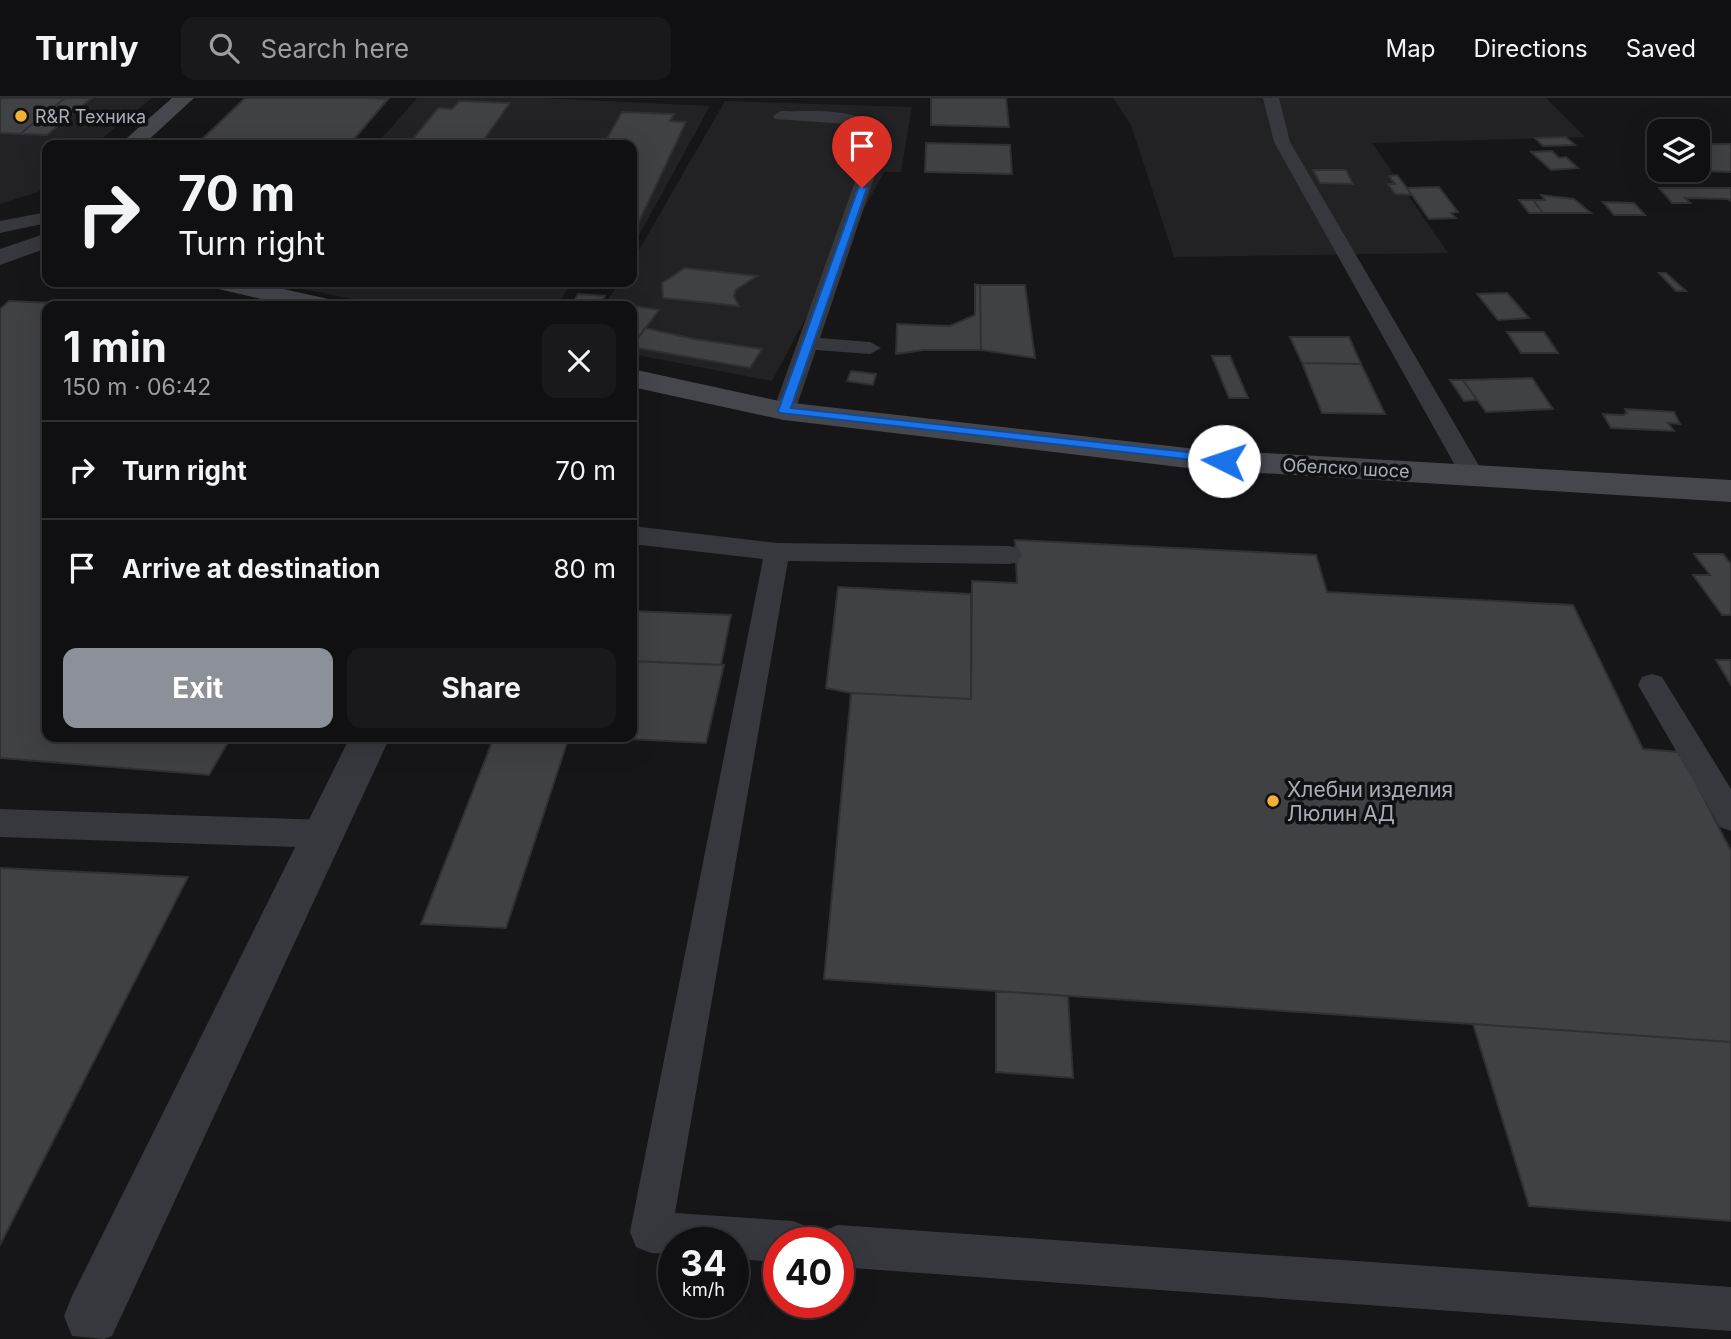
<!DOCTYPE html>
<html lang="en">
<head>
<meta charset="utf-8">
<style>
	:root { --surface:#101012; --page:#19191b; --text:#f1f3f6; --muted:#9c9d9f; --line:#303032; --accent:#8c9099 }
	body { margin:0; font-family:Inter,sans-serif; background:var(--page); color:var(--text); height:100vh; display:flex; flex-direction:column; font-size:26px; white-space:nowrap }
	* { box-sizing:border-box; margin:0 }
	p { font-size:23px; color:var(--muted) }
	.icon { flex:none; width:38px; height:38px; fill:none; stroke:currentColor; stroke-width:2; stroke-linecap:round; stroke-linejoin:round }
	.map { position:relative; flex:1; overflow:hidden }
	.drawer { position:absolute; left:42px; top:203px; width:595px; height:441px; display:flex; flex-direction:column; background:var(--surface); border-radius:14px; box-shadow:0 7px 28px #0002,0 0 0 2px var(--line) }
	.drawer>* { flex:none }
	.guide { position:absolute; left:42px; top:42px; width:595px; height:147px; border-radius:14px; box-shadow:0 7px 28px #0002,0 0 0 2px var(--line); background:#101012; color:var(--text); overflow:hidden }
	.controls { position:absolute; left:1647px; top:21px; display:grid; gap:14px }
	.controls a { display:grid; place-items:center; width:63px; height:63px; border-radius:14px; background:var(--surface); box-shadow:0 7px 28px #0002,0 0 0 2px var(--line); font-size:35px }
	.speed { position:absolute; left:658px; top:1129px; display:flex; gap:14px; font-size:35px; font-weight:700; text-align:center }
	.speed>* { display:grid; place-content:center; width:91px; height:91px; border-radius:50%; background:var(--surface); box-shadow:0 7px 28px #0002,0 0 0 2px var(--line); line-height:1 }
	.speed small { font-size:18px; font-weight:400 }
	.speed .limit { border:10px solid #d22; background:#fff; color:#111 }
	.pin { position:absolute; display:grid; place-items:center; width:60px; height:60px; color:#fff; margin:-72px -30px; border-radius:50% 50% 50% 0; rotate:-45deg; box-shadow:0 0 7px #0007 }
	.pin .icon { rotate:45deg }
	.me { position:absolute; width:77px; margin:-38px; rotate:274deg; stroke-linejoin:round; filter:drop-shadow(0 0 5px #0008) }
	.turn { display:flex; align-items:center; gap:24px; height:147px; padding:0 21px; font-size:32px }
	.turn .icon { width:91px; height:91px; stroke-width:2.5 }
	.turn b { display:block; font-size:49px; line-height:60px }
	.round { display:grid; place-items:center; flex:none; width:74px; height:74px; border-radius:14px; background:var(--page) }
	.summary { display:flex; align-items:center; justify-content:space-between; height:119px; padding:0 21px }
	h1 { font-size:42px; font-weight:700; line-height:52px }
	.action { display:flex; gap:14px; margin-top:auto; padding:14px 21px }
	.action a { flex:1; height:80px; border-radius:14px; background:var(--accent); color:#fff; font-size:28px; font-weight:700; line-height:80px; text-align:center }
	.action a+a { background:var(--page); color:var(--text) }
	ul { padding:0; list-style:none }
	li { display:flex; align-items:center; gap:21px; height:98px; padding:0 21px; border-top:2px solid var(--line) }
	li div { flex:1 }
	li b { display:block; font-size:26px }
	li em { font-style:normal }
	header { display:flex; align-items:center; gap:42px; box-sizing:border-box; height:98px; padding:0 35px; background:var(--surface); border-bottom:2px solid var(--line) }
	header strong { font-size:33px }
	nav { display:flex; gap:38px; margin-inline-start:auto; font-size:24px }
	.search { width:490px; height:63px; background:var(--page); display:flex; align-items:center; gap:18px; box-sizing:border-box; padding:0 24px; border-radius:14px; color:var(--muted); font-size:26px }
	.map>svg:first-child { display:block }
	.built { fill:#222225 }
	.building { fill:#404145; stroke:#303034; stroke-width:2 }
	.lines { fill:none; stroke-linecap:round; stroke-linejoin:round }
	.lane { fill:#37383d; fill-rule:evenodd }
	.street { fill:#37383d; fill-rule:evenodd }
	.secondary { fill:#45474d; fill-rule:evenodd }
	.route { fill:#1a73e8; stroke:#114b97; stroke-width:2 }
	.poi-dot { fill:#f2b134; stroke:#111113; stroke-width:2.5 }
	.labels { text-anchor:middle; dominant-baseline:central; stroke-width:7; stroke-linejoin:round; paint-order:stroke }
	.far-poi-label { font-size:18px; fill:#a8adb8; stroke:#111113; text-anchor:start }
	.far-street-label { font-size:18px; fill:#a8adb8; stroke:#111113 }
	.poi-label { font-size:21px; fill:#a8adb8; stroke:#111113; text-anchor:start }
</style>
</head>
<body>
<header>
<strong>Turnly</strong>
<div class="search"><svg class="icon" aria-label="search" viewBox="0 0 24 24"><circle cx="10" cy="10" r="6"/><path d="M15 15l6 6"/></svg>Search here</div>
<nav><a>Map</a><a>Directions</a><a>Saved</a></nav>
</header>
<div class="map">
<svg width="1731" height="1241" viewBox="0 0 1731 1241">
	<rect width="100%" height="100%" fill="#161618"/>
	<!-- built -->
	<path class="built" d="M0,0H152L94,47H47V86L38,94L0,106Z
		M417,0H544L710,8L632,150V47H376Z
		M1113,0H1546L1585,39L1372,45L1448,155L1174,159L1131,27Z
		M725,3L912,9L901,74H884L772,283L632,256V208H603L620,184H632V164Z
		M265,184H572L557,208H390Z"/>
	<!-- building -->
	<path class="building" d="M0,0H65L20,36L0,35Z
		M65,0H92L47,37L20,36Z
		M245,0H372L388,1L349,47H196Z
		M931,0H1006L1009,29L931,27Z
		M459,3L510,5L480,47H408L438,10L452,11Z
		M622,14L674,16L670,23L686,24L637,128L632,127V47H603Z
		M1566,39L1575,47L1543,48L1535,40Z
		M926,45L1010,47L1012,76L925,74Z
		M1698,46H1731V74L1670,72H1698Z
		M1552,53L1559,60L1566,59L1578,70L1551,72L1531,54Z
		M1313,72H1346L1353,86L1320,85Z
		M1397,77L1407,90L1411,97L1395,96L1388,86H1395L1389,78Z
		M1439,89L1458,114L1451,115L1456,120L1429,121L1407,90Z
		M1659,90H1731V103L1728,101L1685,100L1690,105H1672Z
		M1541,97L1574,101L1591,115H1543L1533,102H1545Z
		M1519,102H1533L1543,115H1529Z
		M1603,104L1634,105L1645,117H1614Z
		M685,170L757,178L736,192L734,198L739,208L663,200L662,185Z
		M1659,175H1666L1686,193H1676Z
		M975,186L980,187L981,252H923L896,256L897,226L950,228L975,217Z
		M980,187H1025L1035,260L981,252Z
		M1507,195L1529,220L1498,222L1477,196Z
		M578,196L605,198L599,208H571Z
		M9,203L123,208H47V639H231L209,677L0,660V211Z
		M628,207L659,212L632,248V208Z
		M645,230L694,241L762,251L750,270L632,249Z
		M1507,234H1544L1558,255H1521Z
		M1290,239H1349L1361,266L1302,265Z
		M1212,258H1230L1248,300H1229Z
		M1302,265L1361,266L1385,316L1322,315Z
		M851,273L876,276L873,287L847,283Z
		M1532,280L1553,311L1486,314L1463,282Z
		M1450,282H1463L1477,302L1464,303Z
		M1625,311L1674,314L1680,326L1668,325L1674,333L1611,330L1603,316L1623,317L1627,315Z
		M1015,442L1316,457L1327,494L1573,507L1643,651L1680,654L1731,753V944L824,881L851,595L971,601L972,483L1017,485Z
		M1694,456H1723L1731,466V517H1722L1693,477H1710Z
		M838,489L971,496V601L851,595L826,590Z
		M632,513L731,517L721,567L632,563Z
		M1716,562H1731V587Z
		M632,563L724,567L706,645L589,639H632Z
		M494,639H569L506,830L421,826Z
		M0,770L188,779L0,1147Z
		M996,893L1068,898L1073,980L996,974Z
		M1473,926L1731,944V1123L1529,1108Z"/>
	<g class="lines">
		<!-- lane -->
		<path class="lane" d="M1263,0H1279L1290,44L1485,378L1482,384H1464L1461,378L1274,44Z
			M781,13C815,14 864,8 888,38L820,240L870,244L881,250L870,256L816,252L795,313L792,318H776L773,313L871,39L846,26L775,21L773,18Z
			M47,114V125L0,135V123Z
			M632,428L777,445L1009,448L1018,450L1022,457L1018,464L1009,466L788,463L675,1115L793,1123L808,1129L814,1144H779V1164L733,1161V1144H674V1156L651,1155L636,1149L630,1134L763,461L632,446Z
			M1652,576L1662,579L1731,691V733L1720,729L1638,587L1642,579Z
			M0,711L324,722L335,726L340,736L335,746L324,750L0,739Z
			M838,1127L1731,1189V1233L838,1169V1144H819L823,1133Z"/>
		<!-- street -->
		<path class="street" d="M47,135V150L0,167V151Z
			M350,639H390L112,1238L104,1241L72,1238L64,1218L72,1198Z"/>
		<!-- secondary -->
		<path class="secondary" d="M172,0H194L143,47H119Z
			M206,184H252L333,202L337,208H291L210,189Z
			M632,271L784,304L1196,351L1731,382V404L1196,371L784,322L632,289Z"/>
	</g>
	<!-- route -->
	<path class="route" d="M859,88L867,90L791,310L1224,358L1230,363L1228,366L780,315L778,313Z"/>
	<!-- markers -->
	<g class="poi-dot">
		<circle cx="21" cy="18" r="7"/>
		<circle cx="1273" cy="703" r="7"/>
	</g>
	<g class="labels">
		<!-- far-poi labels -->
		<g class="far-poi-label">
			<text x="35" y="18">R&amp;R Техника</text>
		</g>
		<!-- far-street labels -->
		<g class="far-street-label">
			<text transform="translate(1346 370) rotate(3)">Обелско шосе</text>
		</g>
		<!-- poi labels -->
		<g class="poi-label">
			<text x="1287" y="691">Хлебни изделия<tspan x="1287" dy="24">Люлин АД</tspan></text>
		</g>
	</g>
</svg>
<div class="controls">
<a><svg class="icon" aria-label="layers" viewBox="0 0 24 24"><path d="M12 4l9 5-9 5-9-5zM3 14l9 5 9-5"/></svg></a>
</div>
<div class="speed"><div>34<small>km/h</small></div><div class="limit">40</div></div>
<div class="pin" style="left:862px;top:90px;background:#d93025"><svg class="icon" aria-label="arrive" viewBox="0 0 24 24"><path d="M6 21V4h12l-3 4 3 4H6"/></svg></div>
<svg class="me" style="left:1224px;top:363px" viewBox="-20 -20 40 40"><circle r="19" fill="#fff"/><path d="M0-13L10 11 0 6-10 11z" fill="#1a73e8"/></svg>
<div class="guide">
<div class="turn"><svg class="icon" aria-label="right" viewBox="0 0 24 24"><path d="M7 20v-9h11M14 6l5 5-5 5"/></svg><div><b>70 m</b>Turn right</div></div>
</div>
<section class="drawer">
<div class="summary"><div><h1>1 min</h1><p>150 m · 06:42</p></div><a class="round"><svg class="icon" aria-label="close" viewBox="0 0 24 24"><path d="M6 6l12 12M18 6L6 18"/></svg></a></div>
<ul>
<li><svg class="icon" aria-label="right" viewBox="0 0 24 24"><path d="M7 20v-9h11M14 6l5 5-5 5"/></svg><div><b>Turn right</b></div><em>70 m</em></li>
<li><svg class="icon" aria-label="arrive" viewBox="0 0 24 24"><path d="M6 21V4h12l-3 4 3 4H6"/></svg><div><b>Arrive at destination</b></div><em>80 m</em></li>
</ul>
<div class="action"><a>Exit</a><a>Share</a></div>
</section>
</div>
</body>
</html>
